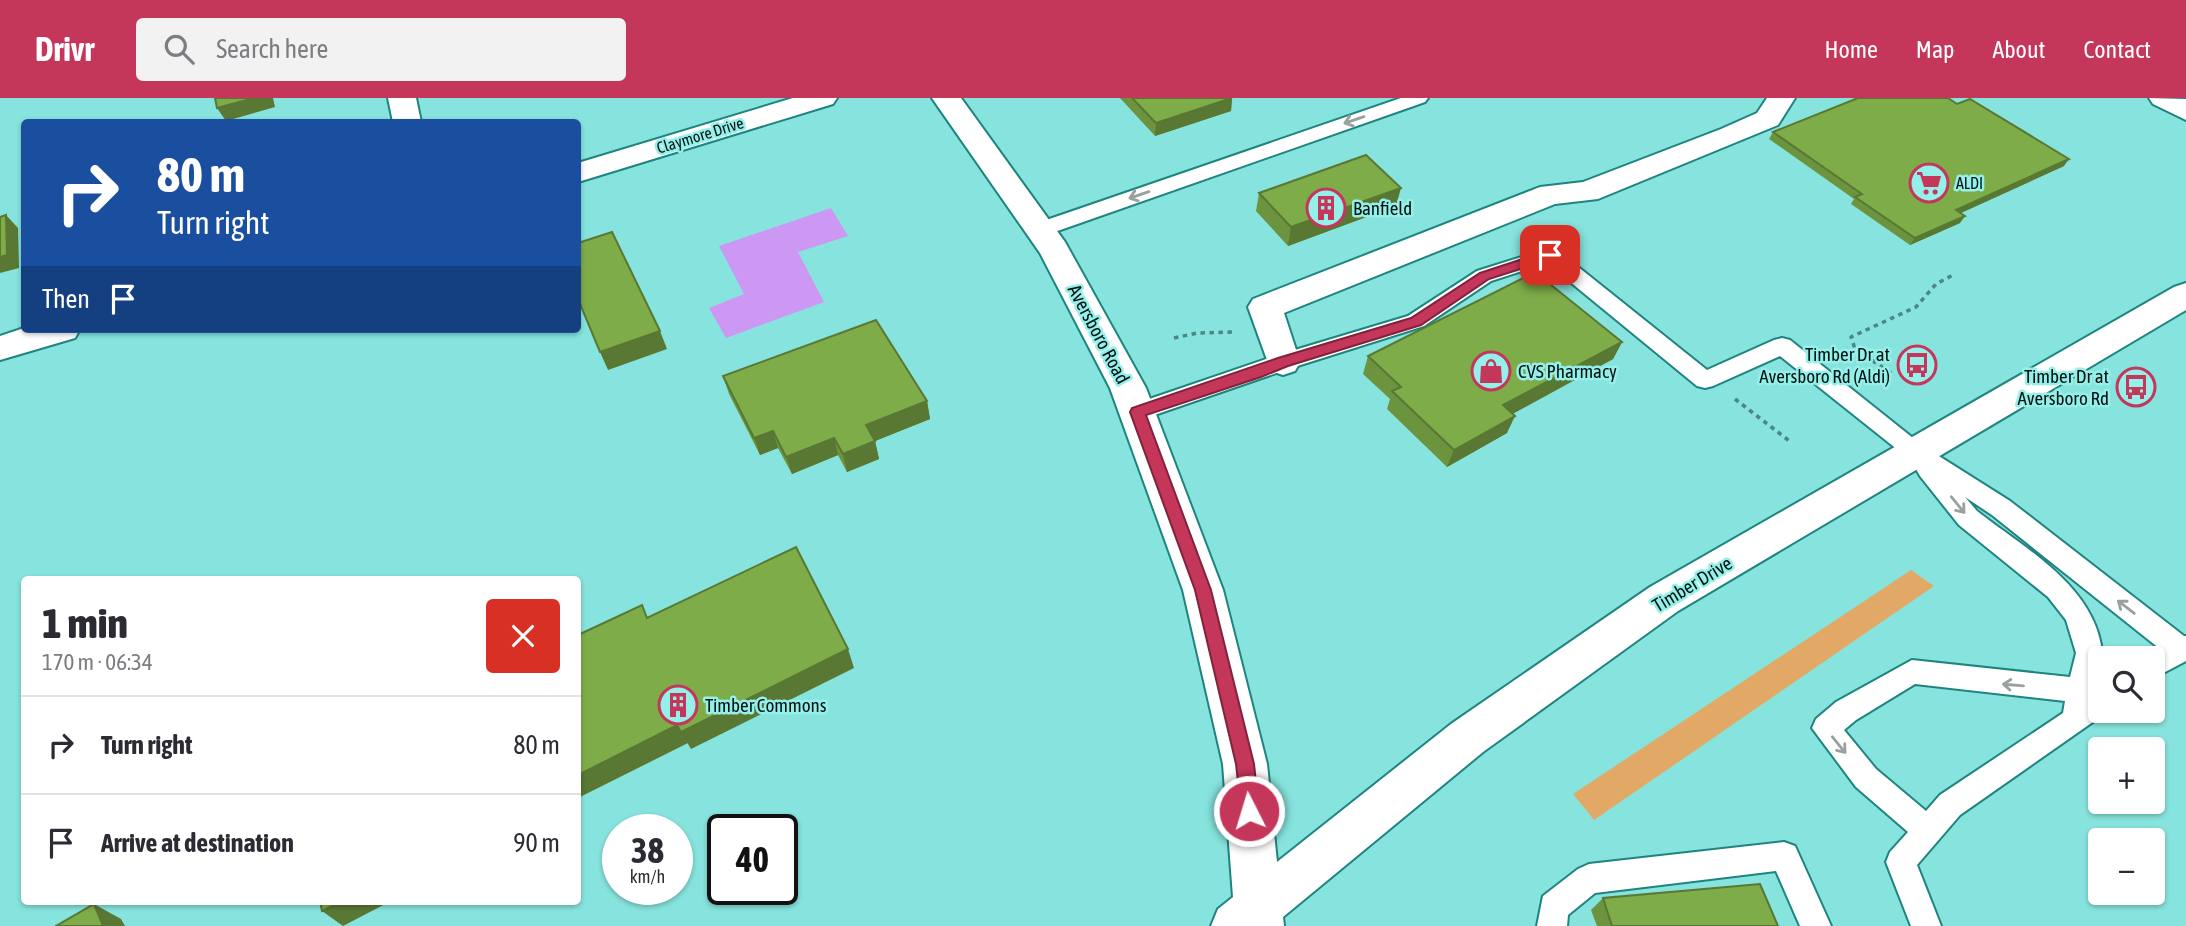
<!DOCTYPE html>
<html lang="en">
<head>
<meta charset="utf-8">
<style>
	:root { --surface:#fff; --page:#f2f2f3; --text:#2b2b33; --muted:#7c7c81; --line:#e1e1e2; --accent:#c5365b }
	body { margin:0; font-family:"Asap Condensed",sans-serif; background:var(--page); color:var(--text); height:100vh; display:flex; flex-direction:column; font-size:26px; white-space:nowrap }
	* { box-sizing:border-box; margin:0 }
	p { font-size:23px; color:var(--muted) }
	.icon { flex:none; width:38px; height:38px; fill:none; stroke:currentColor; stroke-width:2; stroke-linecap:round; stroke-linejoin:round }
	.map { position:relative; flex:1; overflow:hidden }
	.drawer { position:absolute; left:21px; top:478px; width:560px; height:329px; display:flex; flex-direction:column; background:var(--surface); border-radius:7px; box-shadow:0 2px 5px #0004 }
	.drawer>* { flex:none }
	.guide { position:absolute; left:21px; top:21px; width:560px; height:214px; border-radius:7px; box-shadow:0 2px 5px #0004; background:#1a4fa0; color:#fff; overflow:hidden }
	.tools { position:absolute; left:2088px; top:548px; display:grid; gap:14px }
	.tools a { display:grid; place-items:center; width:77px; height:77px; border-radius:7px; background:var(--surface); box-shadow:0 2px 5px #0004; font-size:35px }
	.speed { position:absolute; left:602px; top:716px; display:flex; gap:14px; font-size:35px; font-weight:700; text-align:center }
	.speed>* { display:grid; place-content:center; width:91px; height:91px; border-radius:50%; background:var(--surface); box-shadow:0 2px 5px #0004; line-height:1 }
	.speed small { font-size:18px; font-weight:400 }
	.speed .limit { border:4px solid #111; border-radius:10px; background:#fff; color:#111 }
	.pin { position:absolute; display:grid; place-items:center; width:60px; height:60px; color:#fff; margin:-30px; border-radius:14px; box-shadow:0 4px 10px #0006 }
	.me { position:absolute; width:77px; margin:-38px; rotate:355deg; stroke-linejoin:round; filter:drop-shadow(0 0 5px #0008) }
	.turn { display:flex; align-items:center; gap:24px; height:147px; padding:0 21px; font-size:32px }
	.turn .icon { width:91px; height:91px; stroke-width:2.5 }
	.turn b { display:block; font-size:49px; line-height:60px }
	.then { display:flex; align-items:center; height:66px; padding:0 21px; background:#0003; gap:14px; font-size:26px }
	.round { display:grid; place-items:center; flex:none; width:74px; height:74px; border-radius:7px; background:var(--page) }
	.overview { display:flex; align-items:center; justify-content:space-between; height:119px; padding:0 21px }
	h1 { font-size:42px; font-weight:800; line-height:52px }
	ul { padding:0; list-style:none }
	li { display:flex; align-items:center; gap:21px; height:98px; padding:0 21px; border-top:2px solid var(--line) }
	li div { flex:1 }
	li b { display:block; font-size:26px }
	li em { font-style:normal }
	header { display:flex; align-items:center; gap:42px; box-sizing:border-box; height:98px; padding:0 35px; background:var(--accent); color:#fff }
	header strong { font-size:33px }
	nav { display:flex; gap:38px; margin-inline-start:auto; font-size:24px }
	.search { width:490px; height:63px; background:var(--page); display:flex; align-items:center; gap:18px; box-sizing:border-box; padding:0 24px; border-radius:7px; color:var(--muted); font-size:26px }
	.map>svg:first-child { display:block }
	.green { fill:#e2a966 }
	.water { fill:#cd98f3 }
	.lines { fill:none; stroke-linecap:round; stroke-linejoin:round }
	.lane-casing { stroke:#1e847f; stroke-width:4 }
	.street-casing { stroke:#1e847f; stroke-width:4 }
	.secondary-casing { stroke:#1e847f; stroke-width:4 }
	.path { stroke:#4c8784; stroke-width:3.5; stroke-dasharray:4.5 4.5; stroke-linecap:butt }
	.lane { fill:#fff; fill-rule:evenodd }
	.street { fill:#fff; fill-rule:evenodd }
	.secondary { fill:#fff; fill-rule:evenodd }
	.wall { fill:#6c943f }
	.shaded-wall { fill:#587833 }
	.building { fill:#7eac49; stroke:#587833; stroke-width:2 }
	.oneway { stroke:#99a0a0 }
	.route { fill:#c5365b; stroke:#80233b; stroke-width:2 }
	.labels { text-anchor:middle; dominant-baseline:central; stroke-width:5; stroke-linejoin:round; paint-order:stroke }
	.far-street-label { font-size:16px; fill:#011211; stroke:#95f0ea }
	.far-poi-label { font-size:16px; fill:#011211; stroke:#95f0ea; text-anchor:start }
	.poi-label { font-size:19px; fill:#011211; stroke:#95f0ea; text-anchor:start }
	.street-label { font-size:19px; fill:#011211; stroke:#95f0ea }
</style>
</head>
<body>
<header>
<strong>Drivr</strong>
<div class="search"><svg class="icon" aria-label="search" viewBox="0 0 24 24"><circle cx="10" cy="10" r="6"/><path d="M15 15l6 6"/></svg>Search here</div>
<nav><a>Home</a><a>Map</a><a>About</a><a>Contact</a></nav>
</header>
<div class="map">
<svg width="2186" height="828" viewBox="0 0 2186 828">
	<rect width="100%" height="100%" fill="#87e3dd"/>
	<!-- green -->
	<path class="green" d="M1911,472L1934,488L1594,722L1573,696Z"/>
	<!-- water -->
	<path class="water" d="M831,110L848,138L798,154L824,204L726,240L709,210L744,196L719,148Z"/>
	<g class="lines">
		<defs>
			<path id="lane" d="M1401,0H1428L1425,4L1046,137H1032L1029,132L1032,127Z
				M1550,150L1557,152L1707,272L1774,242L1782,240L1790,242L1923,348L2010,403L2184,538H2186V563L2152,581V560H2144L2160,551L1992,417L1965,399L1977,413C2024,450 2095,488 2102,554C2103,565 2097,582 2094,595L2100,593V612H2110L1960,717L1917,767L1941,828H1911L1886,764L1890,754L1908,734L1856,689L1812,630L1816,621L1836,604L1912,562L2070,579L2076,555L2066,522L2048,499L1959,427L1920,378L1916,371L1918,368L1780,258L1713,288L1705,290L1697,288L1547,165L1491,183L1424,228L1291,270L1137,323L1129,320L1126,314L1129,308L1275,258L1408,218L1477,173ZM1915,586L2065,603L2063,615L1940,697L1926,713L1876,671L1844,632L1856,622Z
				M1784,744L1795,748L1831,828H1800L1776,773L1595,795L1568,817L1567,828H1537L1543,798L1578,771L1589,766Z"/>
			<path id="street" d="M388,0H416L421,24H393Z
				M793,0H837L833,6L578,84V65Z
				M1767,0H1795L1778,27L1598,101L1555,106L1284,215L1300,264L1295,273L1283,277L1271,273L1248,209L1253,201L1540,89L1583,84L1721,31L1757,15Z
				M2149,0L2186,1V22L2153,6Z
				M24,230V231H80L75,240L0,262V238Z"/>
			<path id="secondary" d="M932,0H961L1065,144L1146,290L1223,492L1267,666L1277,764L1451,626L1650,489L2174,189L2186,185V212L1678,513L1483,654L1283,819L1284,828H1211L1218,811L1233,799L1223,666L1183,492L1110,290L1040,155Z"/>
		</defs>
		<!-- lane casing -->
		<use href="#lane" class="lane-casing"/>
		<!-- street casing -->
		<use href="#street" class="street-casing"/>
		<!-- secondary casing -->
		<use href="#secondary" class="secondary-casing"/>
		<!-- path -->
		<path class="path" d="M1174,240L1197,235L1236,234
			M1891,275L1855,251L1851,239L1916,209L1936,186L1953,177
			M1735,301L1792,345"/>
		<!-- lane -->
		<use href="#lane" class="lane"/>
		<!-- street -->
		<use href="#street" class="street"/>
		<!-- secondary -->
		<use href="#secondary" class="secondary"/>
	</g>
	<!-- wall -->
	<path class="wall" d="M1120,0H1232L1231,13L1155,38Z
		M1773,34L2064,68L1961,115L1960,125L1910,147L1851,106L1854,101L1769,41Z
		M1259,95L1396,108L1288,148L1256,113Z
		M1622,244L1613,261L1512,316L1507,335L1447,369L1387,311L1390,301L1363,276L1368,258Z
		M723,278L927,303L930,321L875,343L879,361L847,374L838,357L792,376L778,350L760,357L729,296Z
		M1603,800L1778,828H1597L1591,812Z"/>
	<!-- shaded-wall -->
	<path class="shaded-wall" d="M254,0H273L275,9L226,23L217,10Z
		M1232,0L1231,13L1155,38L1156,25Z
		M2069,61L2064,68L1952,119L1956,112Z
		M1401,90L1396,108L1288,148L1291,129Z
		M6,117L18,130L19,170L0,175V159Z
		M1965,118L1960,125L1910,147L1915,140Z
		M660,233L667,251L608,272L600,254Z
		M1622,244L1613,261L1496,325L1503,307Z
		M927,303L930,321L870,345L866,327Z
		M1515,318L1507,335L1447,369L1454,352Z
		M773,333L778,350L760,357L754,340Z
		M834,340L838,357L792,376L786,359Z
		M875,343L879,361L847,374L843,356Z
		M848,551L854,570L691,651L681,634Z
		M677,627L688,645L578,700V677Z
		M342,803H391L343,828L322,813Z
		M94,806L121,821L125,828H103Z"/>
	<!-- building -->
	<path class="building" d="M215,0H254L217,10Z
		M1132,0H1232L1156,25Z
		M1858,0H1948L1957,6L1970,1L2069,61L1956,112L1965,118L1915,140L1855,99L1862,96L1773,34Z
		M1366,57L1401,90L1291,129L1259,95Z
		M6,117L7,157L0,159V119Z
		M612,134L660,233L600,254L578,201V145Z
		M1535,174L1622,244L1503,307L1515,318L1454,352L1392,293L1401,289L1368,258Z
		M876,222L927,303L866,327L875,343L843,356L834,340L786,359L773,333L754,340L723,278Z
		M796,449L848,551L681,634L677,627L578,677V537L642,507L647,520Z
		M1760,786L1778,828H1612L1603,800Z
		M320,803H342L322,813Z
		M94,806L103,828H56Z"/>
	<!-- one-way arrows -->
	<defs><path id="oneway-shaft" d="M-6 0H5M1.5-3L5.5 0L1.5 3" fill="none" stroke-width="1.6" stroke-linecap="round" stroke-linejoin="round" transform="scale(1.75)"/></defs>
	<g class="oneway">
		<use href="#oneway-shaft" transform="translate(1354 22) rotate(161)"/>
		<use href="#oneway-shaft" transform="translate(1139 97) rotate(161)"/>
		<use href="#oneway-shaft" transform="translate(1958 407) rotate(51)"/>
		<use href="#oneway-shaft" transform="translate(2126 509) rotate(-142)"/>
		<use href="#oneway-shaft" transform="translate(2013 587) rotate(-175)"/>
		<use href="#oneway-shaft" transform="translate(1839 647) rotate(51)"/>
	</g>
	<!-- route -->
	<path class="route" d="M1550,152L1555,153V160L1489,181L1421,227L1288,268L1261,279L1146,317L1211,492L1254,666L1259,713L1256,720L1249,722L1242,720L1236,666L1195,492L1130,314L1132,310L1278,260L1411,220L1480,175Z"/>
	<!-- icons -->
	<defs>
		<symbol id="supermarket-ring" viewBox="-11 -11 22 22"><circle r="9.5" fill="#95f0ea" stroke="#c5365b" stroke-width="1.5"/><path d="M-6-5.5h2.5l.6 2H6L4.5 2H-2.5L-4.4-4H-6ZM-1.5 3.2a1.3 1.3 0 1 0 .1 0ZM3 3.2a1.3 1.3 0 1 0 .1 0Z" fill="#c5365b"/></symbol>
		<symbol id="building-ring" viewBox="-11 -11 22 22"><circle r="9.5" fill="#95f0ea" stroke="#c5365b" stroke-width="1.5"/><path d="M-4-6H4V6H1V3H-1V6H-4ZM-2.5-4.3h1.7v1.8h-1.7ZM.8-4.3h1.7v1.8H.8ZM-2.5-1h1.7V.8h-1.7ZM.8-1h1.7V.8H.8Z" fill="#c5365b"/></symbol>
		<symbol id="bus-ring" viewBox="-11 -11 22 22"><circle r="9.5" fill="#95f0ea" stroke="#c5365b" stroke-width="1.5"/><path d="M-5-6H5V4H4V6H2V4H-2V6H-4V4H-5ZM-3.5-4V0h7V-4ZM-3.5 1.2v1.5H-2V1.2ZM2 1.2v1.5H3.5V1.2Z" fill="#c5365b"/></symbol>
		<symbol id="shop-ring" viewBox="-11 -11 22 22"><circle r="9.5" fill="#95f0ea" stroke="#c5365b" stroke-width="1.5"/><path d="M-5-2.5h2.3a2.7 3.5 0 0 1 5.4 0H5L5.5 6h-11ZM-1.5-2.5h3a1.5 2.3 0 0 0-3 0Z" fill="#c5365b"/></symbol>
	</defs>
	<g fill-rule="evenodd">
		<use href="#supermarket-ring" x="1907" y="63" width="44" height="44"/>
		<use href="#building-ring" x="1304" y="88" width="44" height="44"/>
		<use href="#bus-ring" x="1895" y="245" width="44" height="44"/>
		<use href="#shop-ring" x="1469" y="251" width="44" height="44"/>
		<use href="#bus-ring" x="2114" y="267" width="44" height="44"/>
		<use href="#building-ring" x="656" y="585" width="44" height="44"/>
	</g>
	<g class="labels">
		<!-- far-street labels -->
		<g class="far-street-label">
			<text transform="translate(700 37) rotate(-17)">Claymore Drive</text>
		</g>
		<!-- far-poi labels -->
		<g class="far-poi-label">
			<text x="1956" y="85">ALDI</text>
		</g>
		<!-- poi labels -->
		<g class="poi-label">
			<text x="1353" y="110">Banfield</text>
			<text x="1890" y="256" text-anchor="end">Timber Dr at<tspan x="1890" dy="22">Aversboro Rd (Aldi)</tspan></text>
			<text x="1518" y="273">CVS Pharmacy</text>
			<text x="2109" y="278" text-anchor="end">Timber Dr at<tspan x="2109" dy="22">Aversboro Rd</tspan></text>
			<text x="705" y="607">Timber Commons</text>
		</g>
		<!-- street labels -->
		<g class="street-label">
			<text transform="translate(1099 236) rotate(62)">Aversboro Road</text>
			<text transform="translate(1692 486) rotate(-31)">Timber Drive</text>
		</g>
	</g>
</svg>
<div class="tools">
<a><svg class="icon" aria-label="search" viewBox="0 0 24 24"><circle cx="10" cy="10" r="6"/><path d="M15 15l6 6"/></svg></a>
<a>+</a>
<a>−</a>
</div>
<div class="speed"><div>38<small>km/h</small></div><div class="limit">40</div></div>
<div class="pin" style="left:1550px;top:157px;background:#d93025"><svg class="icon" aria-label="arrive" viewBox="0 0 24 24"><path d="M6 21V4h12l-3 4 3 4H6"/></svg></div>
<svg class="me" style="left:1249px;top:713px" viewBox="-20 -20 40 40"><circle r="17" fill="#c5365b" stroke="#fff" stroke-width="3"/><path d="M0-11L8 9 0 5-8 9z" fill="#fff"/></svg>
<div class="guide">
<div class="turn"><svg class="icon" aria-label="right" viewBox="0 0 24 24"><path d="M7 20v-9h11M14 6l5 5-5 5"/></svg><div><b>80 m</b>Turn right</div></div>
<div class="then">Then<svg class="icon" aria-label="arrive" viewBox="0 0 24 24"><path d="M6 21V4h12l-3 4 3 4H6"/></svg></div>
</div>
<section class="drawer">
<div class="overview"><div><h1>1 min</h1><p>170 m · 06:34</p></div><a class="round" style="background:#d93025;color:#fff"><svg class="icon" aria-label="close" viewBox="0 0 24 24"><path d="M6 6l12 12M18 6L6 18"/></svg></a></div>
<ul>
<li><svg class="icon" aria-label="right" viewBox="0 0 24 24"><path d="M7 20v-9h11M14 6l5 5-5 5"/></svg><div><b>Turn right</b></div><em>80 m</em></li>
<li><svg class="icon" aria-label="arrive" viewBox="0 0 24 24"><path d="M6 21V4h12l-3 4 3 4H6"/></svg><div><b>Arrive at destination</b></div><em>90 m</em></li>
</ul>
</section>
</div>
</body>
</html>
